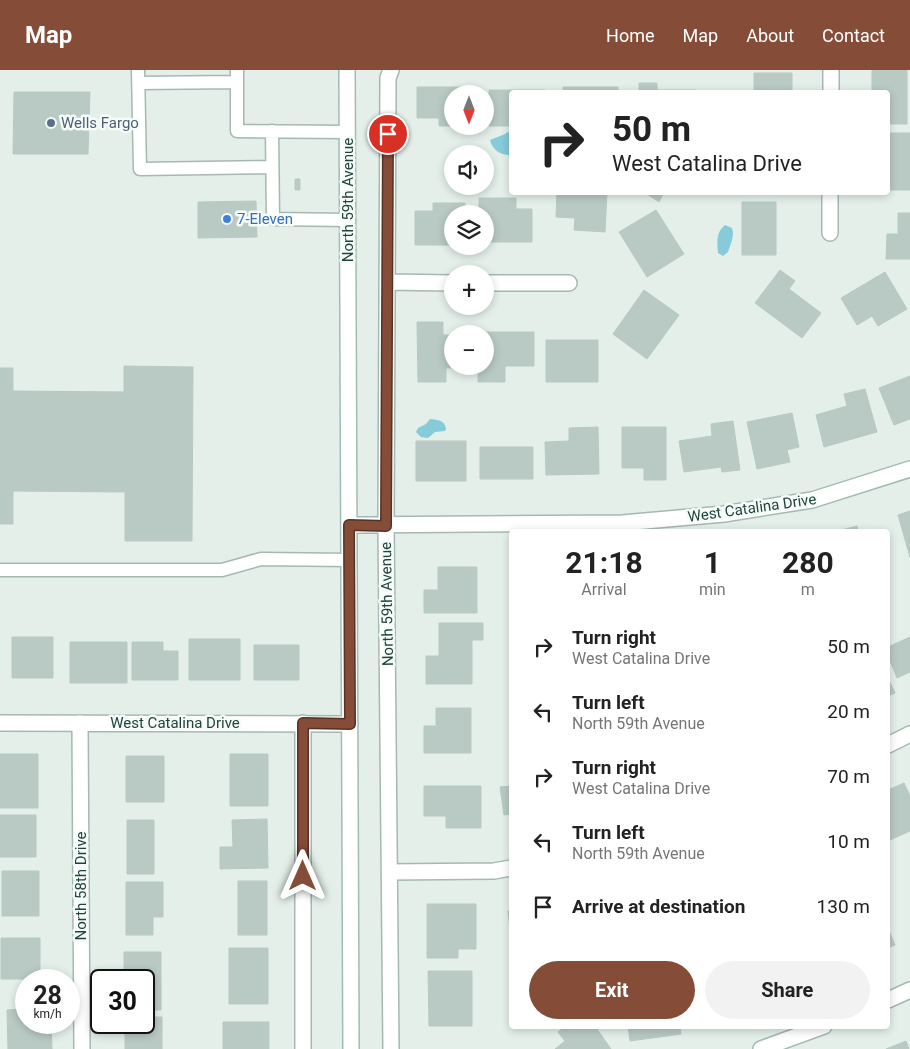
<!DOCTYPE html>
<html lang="en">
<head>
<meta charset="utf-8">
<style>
	:root { --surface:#fff; --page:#f2f2f2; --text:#222; --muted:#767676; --accent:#854d38 }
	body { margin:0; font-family:Roboto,sans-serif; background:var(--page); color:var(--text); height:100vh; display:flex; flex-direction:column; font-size:19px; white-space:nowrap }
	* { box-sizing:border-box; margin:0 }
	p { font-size:16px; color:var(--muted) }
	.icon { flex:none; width:28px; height:28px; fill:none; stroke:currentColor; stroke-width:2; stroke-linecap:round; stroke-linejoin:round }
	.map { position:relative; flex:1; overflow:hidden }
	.side { position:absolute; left:509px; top:459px; width:381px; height:500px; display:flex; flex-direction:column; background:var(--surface); border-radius:5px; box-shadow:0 2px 8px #0003 }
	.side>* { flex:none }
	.hud { position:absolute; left:509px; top:20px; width:381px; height:105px; border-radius:5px; box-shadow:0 2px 8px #0003; background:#fff; color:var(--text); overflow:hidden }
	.needle { width:32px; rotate:180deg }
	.controls { position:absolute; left:444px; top:15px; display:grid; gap:10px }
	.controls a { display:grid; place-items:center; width:50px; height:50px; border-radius:50%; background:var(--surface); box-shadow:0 2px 8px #0003; font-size:25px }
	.speed { position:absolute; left:15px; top:899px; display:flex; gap:10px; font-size:25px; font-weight:700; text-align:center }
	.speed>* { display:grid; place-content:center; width:65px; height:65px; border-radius:50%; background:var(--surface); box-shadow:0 2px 8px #0003; line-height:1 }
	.speed small { font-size:12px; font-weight:400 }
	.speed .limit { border:2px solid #111; border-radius:8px; background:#fff; color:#111 }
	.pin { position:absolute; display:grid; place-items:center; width:42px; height:42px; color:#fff; margin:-21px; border:2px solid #fff; border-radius:50%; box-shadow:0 1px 5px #0007 }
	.me { position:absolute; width:55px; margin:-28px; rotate:0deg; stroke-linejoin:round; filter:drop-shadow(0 0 4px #0008) }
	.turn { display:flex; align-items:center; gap:18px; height:105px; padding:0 20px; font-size:22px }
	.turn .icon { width:65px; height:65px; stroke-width:2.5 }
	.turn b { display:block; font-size:35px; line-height:42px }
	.eta { display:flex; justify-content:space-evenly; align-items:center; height:85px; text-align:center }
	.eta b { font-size:30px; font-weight:700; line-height:35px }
	.button { display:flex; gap:10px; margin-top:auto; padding:10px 20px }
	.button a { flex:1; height:58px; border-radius:30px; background:var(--accent); color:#fff; font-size:20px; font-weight:700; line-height:58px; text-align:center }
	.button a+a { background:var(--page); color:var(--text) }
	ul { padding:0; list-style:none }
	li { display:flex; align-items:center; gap:15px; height:65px; padding:0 20px }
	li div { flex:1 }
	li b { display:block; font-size:19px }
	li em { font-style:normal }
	header { display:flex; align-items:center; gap:30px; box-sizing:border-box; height:70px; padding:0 25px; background:var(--accent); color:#fff }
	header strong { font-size:24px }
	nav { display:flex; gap:28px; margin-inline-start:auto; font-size:18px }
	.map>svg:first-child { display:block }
	.water { fill:#87cad9 }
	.building { fill:#b9cac4; stroke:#b6cac2 }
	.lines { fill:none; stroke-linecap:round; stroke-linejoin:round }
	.lane-casing { stroke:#a6b8b2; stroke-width:15 }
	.street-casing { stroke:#a6b8b2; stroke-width:18 }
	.secondary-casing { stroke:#a1bcb3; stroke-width:18 }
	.lane { stroke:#fff; stroke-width:12 }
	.street { stroke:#fff; stroke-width:15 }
	.secondary { stroke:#fff; stroke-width:15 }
	.route-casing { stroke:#563224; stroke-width:12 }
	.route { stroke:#854d38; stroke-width:9 }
	.service-dot { fill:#5c6f8a; stroke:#f5fbf8; stroke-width:2 }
	.shop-dot { fill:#3f7fe0; stroke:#f5fbf8; stroke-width:2 }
	.labels { text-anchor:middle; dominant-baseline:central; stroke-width:5; stroke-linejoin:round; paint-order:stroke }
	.service-label { font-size:15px; fill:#4e5e75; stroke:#f5fbf8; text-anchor:start }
	.street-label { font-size:15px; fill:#21433b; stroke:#f5fbf8 }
	.shop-label { font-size:15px; fill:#366cbe; stroke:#f5fbf8; text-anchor:start }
</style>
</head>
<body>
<header>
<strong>Map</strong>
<nav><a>Home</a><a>Map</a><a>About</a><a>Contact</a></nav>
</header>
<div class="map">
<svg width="910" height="979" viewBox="0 0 910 979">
	<rect width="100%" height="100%" fill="#e4efea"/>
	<!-- water -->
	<path class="water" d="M511,60V82L509,85C500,85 492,79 490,70L505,64Z
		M725,155L732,158C735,166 730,175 728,182L723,186L718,183C717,173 716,162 725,155Z
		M430,349C438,350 445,350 446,359L445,361L435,362L428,368L421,367L416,362L418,358L426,354Z"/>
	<!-- building -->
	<path class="building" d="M872,0H907V54H888V22H872Z
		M754,3H792V22H754Z
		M639,13H657V20H696V22H639Z
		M417,17H470V24H452V56H439V48H417Z
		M563,17H618V22H563Z
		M489,20H545V22H511V56H489Z
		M14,22H90L88,84H13Z
		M888,63H910V120H888Z
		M295,109H300V120H295Z
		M557,122H607L605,162L574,160L575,148L556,147Z
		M644,122H664L659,132Z
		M479,128H516V139H532V172H485V144H479Z
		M256,131L257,167L198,168V132Z
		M742,132H776V185H742Z
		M433,133H465V144H452V175H415V141H433Z
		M656,140L684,184L647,207L619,162Z
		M898,143H910V189H886L887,164H898Z
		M780,200L795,211L789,219L821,243L802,268L755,233Z
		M885,202L907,239L878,256L872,246L857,255L841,228Z
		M644,220L679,245L647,289L613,264Z
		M417,252H443V265H452V296L472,297L446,298V312H418Z
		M478,262H534V296H505V312H478V296H485V264H478Z
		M546,270H598V312H546Z
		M124,296L193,297L192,471H125V422L13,421V454H0V298H13V321L124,322Z
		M910,306V349L894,355L879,318Z
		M865,319L877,362L824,377L816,345L847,336L844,324Z
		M792,343L799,377L787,380L790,392L757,399L747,352Z
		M733,351L740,400L722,402L721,397L684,402L679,371L712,366L711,354Z
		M598,357L599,404L546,405L545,372L569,371V358Z
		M622,357H666V410H644V398H622Z
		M416,371H466V411H416Z
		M480,377H533V409H480Z
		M910,441V487L898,445Z
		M857,456L858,461H837Z
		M438,497H477V543H424V520H438Z
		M439,553H483V570H472V614H426V586H439Z
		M12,567H53V608H12Z
		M910,567V602L897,608L888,586V577Z
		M189,569H240V610H189Z
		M70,572H127V613H70Z
		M132,572H163V581H178V610H132Z
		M254,575H299V610H254Z
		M888,608L895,623L888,626Z
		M436,638H471V683H424V656H436Z
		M0,684H38V738H0Z
		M230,684H268V736H230Z
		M126,686H164V732H126Z
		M904,713L910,726V761L888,771V720Z
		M424,716H481V758H446V746H424Z
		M511,716V744L504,745L500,717Z
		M0,745H36V787H0Z
		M267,749L268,798L220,799V777H233L232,750Z
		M127,750H154V804H127Z
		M2,801H39V846H2Z
		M238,811H267V865H238Z
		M126,812H163V847H153V865H126Z
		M427,834H476V879H458V888H427Z
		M508,841H511V869Z
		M888,858L895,875L888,878Z
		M1,868H40V909H1Z
		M229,878H268V934H229Z
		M124,882H161V940H144V910H124Z
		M428,901H472V956H429Z
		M26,939V952H51L52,979H8L7,940Z
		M144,947H162V979H125V952H144Z
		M223,952H269V979H223Z
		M566,956H595L611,979H555L565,971L558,962Z
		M628,956H680L681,964L630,971Z
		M906,971L909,979H886Z"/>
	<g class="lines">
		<defs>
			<path id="lane" d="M138,0L140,99L272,97
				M237,0V61L348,62
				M139,13L237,12
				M272,61L273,149L348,150
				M0,500H222L261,489L350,490"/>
			<path id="street" d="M391,0L388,8L386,456L391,979
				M831,22V0
				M830,163V122
				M387,212L452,213
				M485,213H569
				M349,455L622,453L724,444L812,430L910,399
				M0,653L350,654
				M80,653L82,979
				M303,653V979
				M888,675L910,664
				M390,802L494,801L511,798
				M888,930L910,920
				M761,979L824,956"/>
			<path id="secondary" d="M347,0L351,979"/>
		</defs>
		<!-- lane casing -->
		<use href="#lane" class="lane-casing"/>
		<!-- street casing -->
		<use href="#street" class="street-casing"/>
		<!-- secondary casing -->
		<use href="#secondary" class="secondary-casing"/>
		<!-- lane -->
		<use href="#lane" class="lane"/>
		<!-- street -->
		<use href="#street" class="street"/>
		<!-- secondary -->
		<use href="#secondary" class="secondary"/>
	</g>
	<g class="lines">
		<defs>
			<path id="route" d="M303,806V653L350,654L349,455L386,456L388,64"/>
		</defs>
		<!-- route casing -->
		<use href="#route" class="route-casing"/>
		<!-- route -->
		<use href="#route" class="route"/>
	</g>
	<!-- markers -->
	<circle class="service-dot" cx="51" cy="53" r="5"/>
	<circle class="shop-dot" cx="227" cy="149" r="5"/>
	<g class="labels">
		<!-- service labels -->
		<g class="service-label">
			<text x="61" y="53">Wells Fargo</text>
		</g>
		<!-- street labels -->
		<g class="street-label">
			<text transform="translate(348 130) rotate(-90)">North 59th Avenue</text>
			<text transform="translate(752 438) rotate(-8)">West Catalina Drive</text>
			<text transform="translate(387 534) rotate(-91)">North 59th Avenue</text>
			<text x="175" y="653">West Catalina Drive</text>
			<text transform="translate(81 816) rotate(-90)">North 58th Drive</text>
		</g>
		<!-- shop labels -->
		<g class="shop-label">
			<text x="237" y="149">7-Eleven</text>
		</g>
	</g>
</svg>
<div class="controls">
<a><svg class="needle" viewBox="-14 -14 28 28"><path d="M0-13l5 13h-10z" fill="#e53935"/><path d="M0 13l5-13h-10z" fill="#767676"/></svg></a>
<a><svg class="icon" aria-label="sound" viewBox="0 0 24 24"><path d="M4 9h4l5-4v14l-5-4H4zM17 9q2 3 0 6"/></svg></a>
<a><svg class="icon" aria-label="layers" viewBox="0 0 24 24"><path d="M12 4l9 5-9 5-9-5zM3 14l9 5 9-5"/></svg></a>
<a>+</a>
<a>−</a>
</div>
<div class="speed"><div>28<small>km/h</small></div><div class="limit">30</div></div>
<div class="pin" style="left:388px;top:64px;background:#d93025"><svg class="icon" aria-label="arrive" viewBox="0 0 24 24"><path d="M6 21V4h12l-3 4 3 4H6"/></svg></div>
<svg class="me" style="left:303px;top:806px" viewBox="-20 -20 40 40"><path d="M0-17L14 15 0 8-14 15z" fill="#854d38" stroke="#fff" stroke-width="4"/></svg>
<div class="hud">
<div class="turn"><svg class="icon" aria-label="right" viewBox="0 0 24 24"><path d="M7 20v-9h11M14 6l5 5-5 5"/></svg><div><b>50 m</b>West Catalina Drive</div></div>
</div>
<section class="side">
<div class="eta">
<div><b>21:18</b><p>Arrival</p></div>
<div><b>1</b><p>min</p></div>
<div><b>280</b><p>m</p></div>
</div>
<ul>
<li><svg class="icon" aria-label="right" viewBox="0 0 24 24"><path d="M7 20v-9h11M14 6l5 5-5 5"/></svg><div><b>Turn right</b><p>West Catalina Drive</p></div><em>50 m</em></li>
<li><svg class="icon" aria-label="left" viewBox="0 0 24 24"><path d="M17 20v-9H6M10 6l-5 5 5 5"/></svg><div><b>Turn left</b><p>North 59th Avenue</p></div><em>20 m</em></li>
<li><svg class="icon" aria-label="right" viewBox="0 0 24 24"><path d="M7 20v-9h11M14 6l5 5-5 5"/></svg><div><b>Turn right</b><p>West Catalina Drive</p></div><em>70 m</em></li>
<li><svg class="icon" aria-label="left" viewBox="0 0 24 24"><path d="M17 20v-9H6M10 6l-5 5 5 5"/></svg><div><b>Turn left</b><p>North 59th Avenue</p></div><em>10 m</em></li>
<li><svg class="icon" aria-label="arrive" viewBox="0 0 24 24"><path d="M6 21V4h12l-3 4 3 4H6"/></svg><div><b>Arrive at destination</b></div><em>130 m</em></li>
</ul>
<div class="button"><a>Exit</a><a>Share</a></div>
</section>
</div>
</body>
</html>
